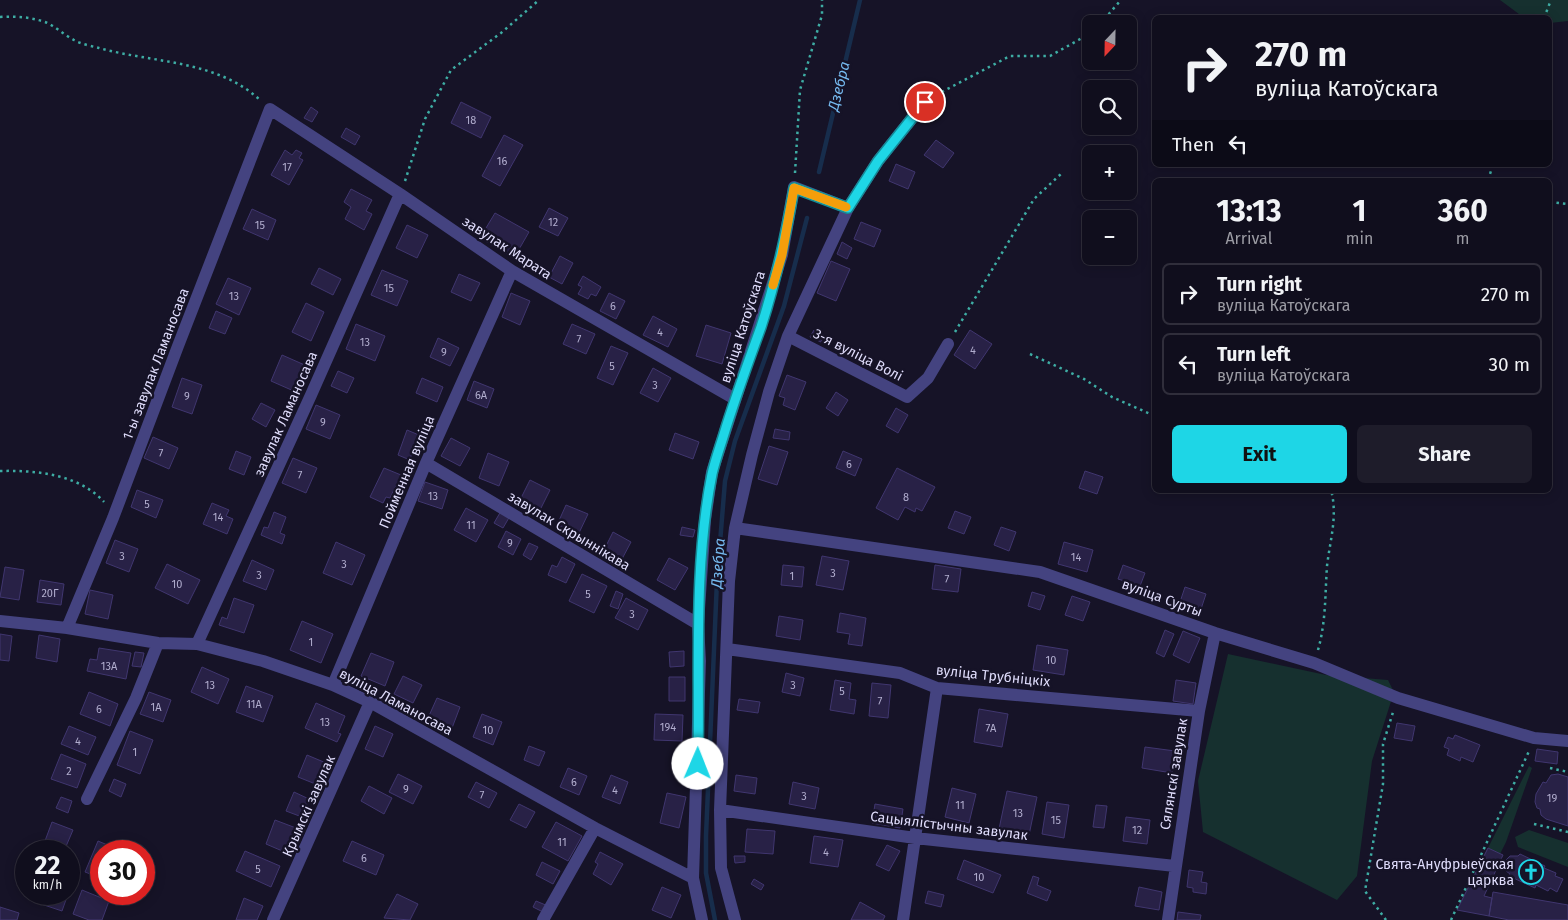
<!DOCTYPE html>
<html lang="en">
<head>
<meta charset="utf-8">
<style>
	:root { --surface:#100e1d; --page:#1e1c2a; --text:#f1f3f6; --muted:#9c9ca4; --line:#302e3b; --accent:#1ed6e6 }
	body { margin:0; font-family:"Fira Sans",sans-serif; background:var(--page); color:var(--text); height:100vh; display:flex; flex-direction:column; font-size:19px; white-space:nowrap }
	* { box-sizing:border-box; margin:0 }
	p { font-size:16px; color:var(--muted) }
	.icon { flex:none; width:28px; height:28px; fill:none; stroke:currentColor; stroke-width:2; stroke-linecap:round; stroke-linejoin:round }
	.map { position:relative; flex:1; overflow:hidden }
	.drawer { position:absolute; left:1152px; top:178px; width:400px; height:315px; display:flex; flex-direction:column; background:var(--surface); border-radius:8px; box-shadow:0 2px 12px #0003,0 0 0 1px var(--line) }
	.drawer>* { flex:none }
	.guide { position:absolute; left:1152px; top:15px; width:400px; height:152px; border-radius:8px; box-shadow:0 2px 12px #0003,0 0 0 1px var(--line); background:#100e1d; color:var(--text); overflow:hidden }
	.needle { width:32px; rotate:202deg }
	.tools { position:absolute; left:1082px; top:15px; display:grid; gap:10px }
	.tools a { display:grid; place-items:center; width:55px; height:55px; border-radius:8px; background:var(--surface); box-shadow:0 2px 12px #0003,0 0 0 1px var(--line); font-size:25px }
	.speed { position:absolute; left:15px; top:840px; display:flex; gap:10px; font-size:25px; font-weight:700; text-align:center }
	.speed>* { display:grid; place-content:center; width:65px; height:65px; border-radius:50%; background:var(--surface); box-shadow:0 2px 12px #0003,0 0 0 1px var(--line); line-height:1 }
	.speed small { font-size:12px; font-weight:400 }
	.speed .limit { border:8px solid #d22; background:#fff; color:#111 }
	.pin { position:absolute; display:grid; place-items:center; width:42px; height:42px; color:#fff; margin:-21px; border:2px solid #fff; border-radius:50%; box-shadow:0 1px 5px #0007 }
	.me { position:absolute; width:55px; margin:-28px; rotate:1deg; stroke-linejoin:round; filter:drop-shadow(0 0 4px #0008) }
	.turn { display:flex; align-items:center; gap:18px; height:105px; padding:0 20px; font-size:22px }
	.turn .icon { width:65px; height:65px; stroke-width:2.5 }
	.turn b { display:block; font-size:35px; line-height:42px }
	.then { display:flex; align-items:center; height:48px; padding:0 20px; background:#0003; gap:10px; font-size:19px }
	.eta { display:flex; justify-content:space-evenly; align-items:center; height:85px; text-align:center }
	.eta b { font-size:30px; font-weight:700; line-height:35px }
	.action { display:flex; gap:10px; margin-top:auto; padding:10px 20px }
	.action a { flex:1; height:58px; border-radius:8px; background:var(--accent); color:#111; font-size:20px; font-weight:700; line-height:58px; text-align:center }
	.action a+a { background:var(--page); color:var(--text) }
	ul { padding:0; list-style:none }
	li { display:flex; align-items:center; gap:15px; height:62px; margin:0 10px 8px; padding:0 10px; border:2px solid var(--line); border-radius:8px }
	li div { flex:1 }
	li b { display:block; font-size:19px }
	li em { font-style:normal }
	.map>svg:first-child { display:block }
	.green { fill:#16302f }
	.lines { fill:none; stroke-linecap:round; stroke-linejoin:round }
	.stream { stroke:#172d4c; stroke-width:4.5 }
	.building { fill:#282146; stroke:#40366f }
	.path { stroke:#3eada4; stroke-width:2.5; stroke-dasharray:2.5 4; stroke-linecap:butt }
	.minor { stroke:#444380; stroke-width:12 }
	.route-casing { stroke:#148b96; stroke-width:12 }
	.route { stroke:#1ed6e6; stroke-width:9 }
	.slow { stroke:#f59e0b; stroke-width:9 }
	.labels { text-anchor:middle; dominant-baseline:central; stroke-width:5; stroke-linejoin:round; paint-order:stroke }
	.number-label { font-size:11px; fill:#b1adce }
	.street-label { font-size:14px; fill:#dfdcfb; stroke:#161327 }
	.poi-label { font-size:14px; fill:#dfdcfb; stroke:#161327; text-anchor:end }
	.water-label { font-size:15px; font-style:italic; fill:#76baf0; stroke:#161327 }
</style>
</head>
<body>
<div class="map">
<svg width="1568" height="920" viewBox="0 0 1568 920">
	<rect width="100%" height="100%" fill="#161327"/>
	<!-- green -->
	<path class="green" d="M1500,0H1568V21L1550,23V18L1523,17Z
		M1228,654L1326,675L1388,680L1394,692L1372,761L1357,876L1337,900L1203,832L1198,781Z
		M1529,766L1532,768L1506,842L1500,854L1488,848Z
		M1529,830L1568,843V867L1518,847L1515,837Z"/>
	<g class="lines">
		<!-- stream -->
		<path class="stream" d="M819,172L860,0
			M715,920L706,873V836L717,580L725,481L735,441L784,306L807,218"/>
	</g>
	<!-- building -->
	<path class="building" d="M461,102L491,117L481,138L451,123Z
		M311,107L318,112L312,122L304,118Z
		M346,128L360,136L355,145L341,137Z
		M504,135L523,145L500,186L482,176Z
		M936,140L954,153L943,168L924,155Z
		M285,150L292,155L296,150L302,153L299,158L303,160L289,185L271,175Z
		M896,164L915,172L908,189L889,181Z
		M351,189L372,200L366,211L372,214L364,230L345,219L351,207L344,202Z
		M549,208L568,218L558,236L539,227Z
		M252,209L276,220L268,240L243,229Z
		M495,213L529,232L514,258L480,238Z
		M861,222L881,230L874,247L854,239Z
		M407,225L428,235L417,258L396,248Z
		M842,242L852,248L847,259L837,254Z
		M560,256L573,263L562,284L549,277Z
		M831,261L850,269L836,301L817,293Z
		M319,268L341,279L333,295L311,284Z
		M382,270L408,281L397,306L371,295Z
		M459,274L480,283L471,301L451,292Z
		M583,276L601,287L596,296L591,294L588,299L578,294L582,287L578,285Z
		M228,278L251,288L239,315L216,304Z
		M511,293L530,301L520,325L502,317Z
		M609,293L625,301L616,319L600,311Z
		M306,303L324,312L311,341L292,332Z
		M216,311L232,318L225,334L209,328Z
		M653,316L677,329L668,347L643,335Z
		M356,324L385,336L375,361L346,349Z
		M572,324L595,334L586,354L563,344Z
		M706,325L731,333L722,364L696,356Z
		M814,330L824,335L821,342L810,337Z
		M970,330L992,344L975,369L954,355Z
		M438,338L459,348L450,366L430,357Z
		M611,346L628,353L613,385L597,378Z
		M282,355L307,366L296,392L271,381Z
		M653,368L671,378L658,402L640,393Z
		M338,371L354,378L347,393L331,386Z
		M787,375L806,382L795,410L783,405L785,398L779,396Z
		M182,378L202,385L192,414L172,407Z
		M422,378L443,387L437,402L416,393Z
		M474,381L494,389L487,408L467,400Z
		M836,392L848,400L838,416L826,408Z
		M261,403L275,410L266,427L252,419Z
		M316,405L340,415L330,439L306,429Z
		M896,408L908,415L898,433L886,426Z
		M775,429L790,432L789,440L773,438Z
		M407,430L426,438L419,455L412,452L410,460L398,455Z
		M675,433L699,442L693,459L669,450Z
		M153,437L178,448L169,469L144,458Z
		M451,438L470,448L460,466L441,456Z
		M769,446L788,452L777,485L758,479Z
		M236,451L251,457L244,475L229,469Z
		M843,451L862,459L855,476L836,468Z
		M488,453L509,462L499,486L479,478Z
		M293,458L317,468L306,493L282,483Z
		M384,468L401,475L390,498L386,497L383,503L370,497Z
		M897,468L935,487L922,511L916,508L915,512L905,507L898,520L876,508Z
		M1085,471L1103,477L1097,494L1079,488Z
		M530,480L550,490L540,510L520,500Z
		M425,482L448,490L442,509L418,501Z
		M137,490L163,500L156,518L131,507Z
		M212,503L229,510L226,516L233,519L227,534L203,524Z
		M566,505L588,514L578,535L557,525Z
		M466,508L488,520L476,542L454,530Z
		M501,511L510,516L503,528L494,523Z
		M955,511L971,517L964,534L948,528Z
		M274,512L286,517L280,533L285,535L282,544L261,535L264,527L268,528Z
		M682,527L695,530L693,537L680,535Z
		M1001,527L1016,532L1009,551L994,545Z
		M506,531L521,539L513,555L498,547Z
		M613,532L631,542L622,559L604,550Z
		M115,540L138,549L129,572L106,563Z
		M336,542L365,555L352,585L323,573Z
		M1064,542L1093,550L1087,572L1058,564Z
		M529,543L538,547L531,560L523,555Z
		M822,556L849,561L843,590L816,585Z
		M562,557L575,564L566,583L548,575L552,565L557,567Z
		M669,558L688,568L675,590L657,580Z
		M252,560L274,570L266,590L243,581Z
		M167,564L200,580L188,604L155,588Z
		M783,565L804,567L802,587L781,585Z
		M935,565L961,569L958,592L932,589Z
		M1123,565L1145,573L1140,586L1118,579Z
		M5,567L24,570L19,600L0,597Z
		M582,574L607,586L594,613L569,601Z
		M40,580L64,584L61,605L37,602Z
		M1185,587L1206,594L1201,609L1180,602Z
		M90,590L113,595L108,619L85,614Z
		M616,591L623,594L618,609L610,606Z
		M1032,592L1045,596L1040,610L1028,606Z
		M1072,596L1090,602L1083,621L1065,615Z
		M234,598L254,605L244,633L219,625L222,617L227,619Z
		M626,598L648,610L638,630L615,618Z
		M840,613L866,618L862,646L848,644L850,634L837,632Z
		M779,616L803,620L800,640L776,636Z
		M302,621L333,634L321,663L290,650Z
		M1165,630L1174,634L1164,657L1156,653Z
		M1183,631L1200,638L1189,663L1173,655Z
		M0,634L12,636L9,661L0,660Z
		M39,635L60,639L57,662L36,658Z
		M1037,645L1068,650L1064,675L1033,670Z
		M99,648L131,653L126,679L87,671L90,659L97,660Z
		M684,651V666L670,667L669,652Z
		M135,652L144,653L141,667L132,666Z
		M371,653L394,662L385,686L361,676Z
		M202,667L229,679L218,704L191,692Z
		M786,673L804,678L800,696L782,692Z
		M403,676L422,685L413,703L394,694Z
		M669,677H685V701H669Z
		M835,680L851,683L849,699L856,700L854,714L830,710Z
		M1176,680L1196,683L1193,704L1173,701Z
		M872,683L891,685L888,718L869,716Z
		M246,686L273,696L263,722L236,712Z
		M89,692L118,704L110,726L80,714Z
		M149,692L171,700L163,722L140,714Z
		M437,698L460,707L452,728L428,718Z
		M739,699L760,702L758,713L737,710Z
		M316,703L345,716L338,733L341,734L337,742L305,728Z
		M979,709L1008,714L1002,747L974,742Z
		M482,714L502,722L493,745L473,737Z
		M655,714L683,715L682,741L654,740Z
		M1397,723L1415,726L1412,741L1394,738Z
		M69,726L96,737L88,755L61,744Z
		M375,726L393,734L383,757L365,749Z
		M130,731L153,740L140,774L117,765Z
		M1455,735L1480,745L1473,762L1461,757L1460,761L1447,755L1449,749L1444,747L1448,737L1453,739Z
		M529,746L545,752L539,766L524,760Z
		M1145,747L1175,751L1172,773L1142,768Z
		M1537,749L1558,752L1557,764L1535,761Z
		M61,754L86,764L77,788L51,779Z
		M307,755L326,763L318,785L298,777Z
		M568,768L587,776L579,795L560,787Z
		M398,774L422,786L413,804L389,792Z
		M1558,774L1568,777V826L1546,819L1541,815L1540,809L1537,808L1535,802L1536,794L1543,782L1546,783L1551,775Z
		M611,775L628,782L620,804L602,797Z
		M736,775L757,778L755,794L734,791Z
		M114,779L126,784L121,797L109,791Z
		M476,782L497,793L489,808L468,797Z
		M793,782L819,788L815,809L789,804Z
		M369,786L392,798L384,814L361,801Z
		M952,788L976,794L969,823L945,817Z
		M1007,791L1037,797L1029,835L999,829Z
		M294,792L309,799L302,817L286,811Z
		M667,793L686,797L679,828L660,823Z
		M61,797L72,801L68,813L56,808Z
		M1047,802L1069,805L1064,838L1042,834Z
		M519,804L535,812L526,828L510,820Z
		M875,804L903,809L900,828L872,823Z
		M1096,805L1107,806L1104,828L1093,827Z
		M1126,817L1150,820L1147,844L1123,841Z
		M275,820L296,828L287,853L266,844Z
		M52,822L73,830L64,851H49L42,849Z
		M556,822L582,836L568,861L542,847Z
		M747,829L775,831L773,854L745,852Z
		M814,836L843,840L838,867L810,863Z
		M98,841L117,849L116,851H101V878L85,872Z
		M352,841L384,855L376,875L343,861Z
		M887,845L900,851L889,871L876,865Z
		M1488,848L1503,855L1484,896L1492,898L1489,916L1457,910Z
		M245,851L280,866L271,887L236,871Z
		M600,852L623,864L611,885L593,874L598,864L595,862Z
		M1520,854L1545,866L1544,868L1556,873L1555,876L1563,879L1557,892L1550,888L1548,891L1536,885L1535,888L1509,876L1510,874L1506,871L1504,866L1506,860L1510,856H1518Z
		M734,856H745V862L735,863Z
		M964,860L1001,875L993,893L957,879Z
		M542,862L560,871L553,884L536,875Z
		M1189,870L1203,872L1201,882L1207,883L1206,894L1193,892V888L1187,887Z
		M1033,876L1039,878L1037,885L1051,891L1047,901L1027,893Z
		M754,879L764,885L761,890L751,884Z
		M662,887L681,895L671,918L652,910Z
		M1139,887L1162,892L1159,910L1135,906Z
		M82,890L109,901L102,920H89L73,914Z
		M928,891L944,895L941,907L925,903Z
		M1493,892L1568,905V920H1509L1489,916Z
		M35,894H68L62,911L32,901Z
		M397,894L418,904L410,920L384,918Z
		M244,898L263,906L257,920H236Z
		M536,901L548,906L545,913L533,907Z
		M860,902L885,916L883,920H851Z
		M0,907L19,913L17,920H0Z
		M1178,912L1201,915L1200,920H1177Z"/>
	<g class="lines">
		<!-- path -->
		<path class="path" d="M0,17C16,16 30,17 45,22C55,26 64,35 74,40C81,44 91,46 99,48C153,63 217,60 260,100
			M1544,18L1551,0
			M1100,24L1121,0
			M936,95L1010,56H1050L1091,33
			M795,173L800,90L822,15V0
			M1488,180L1493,165
			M405,181L425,119L451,70L501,33L539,0
			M1550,202L1568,204
			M955,332L1034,199L1062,173
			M1030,354L1084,379L1112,397L1155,416
			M0,471C35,470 79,474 104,502
			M1318,650C1326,622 1325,595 1327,566C1330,540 1338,516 1331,490
			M1550,768L1568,772
			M1534,824L1568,832
			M1386,920L1365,891L1383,784V744L1394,709
			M1451,920L1530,749"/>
		<!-- minor -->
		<path class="minor" d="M788,336L907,397L928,378L948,344
			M426,463L698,624
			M735,528L1040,572L1215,633L1314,663L1398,698L1534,738L1568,741
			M0,621L67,628L158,643L197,644L263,661L333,685L370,702L595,828L693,878
			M67,628L113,518L178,346L270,109L400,194L512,271L735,399
			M197,644L311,395L400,194
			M727,649L900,673L937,688L1199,711
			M333,685L426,463L512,271
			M87,799L136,698L158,643
			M720,810L915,838L1175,866
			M273,920L370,702
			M543,920L595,828
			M702,920L693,878L700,661L698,624L705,520L712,472L782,255L794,187L848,208
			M735,920L721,868L720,810L729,581L735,528L752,455L769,392L788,336L848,208L878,161L925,102
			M903,920L937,688
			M1168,920L1199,711L1215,633"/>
	</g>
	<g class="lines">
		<defs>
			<path id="route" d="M698,764C700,668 693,569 712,474C715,461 720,447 724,434C735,398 748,363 761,327C776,281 786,235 794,188L848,208L878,161L925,102"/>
		</defs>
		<!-- route casing -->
		<use href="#route" class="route-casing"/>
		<!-- route -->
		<use href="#route" class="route"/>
		<!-- slow -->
		<path class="slow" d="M773,285L782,255L794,188L846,207"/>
	</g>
	<!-- icons -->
	<defs>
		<symbol id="church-ring" viewBox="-11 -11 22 22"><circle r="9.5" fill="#161327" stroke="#1ed6e6" stroke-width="1.5"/><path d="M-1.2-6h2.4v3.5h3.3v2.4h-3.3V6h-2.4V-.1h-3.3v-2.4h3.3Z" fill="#1ed6e6"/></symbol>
	</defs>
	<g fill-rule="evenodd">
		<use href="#church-ring" x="1517" y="858" width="28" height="28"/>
	</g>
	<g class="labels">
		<!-- number labels -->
		<g class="number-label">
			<text x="471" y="120">18</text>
			<text x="502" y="161">16</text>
			<text x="287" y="167">17</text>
			<text x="553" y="222">12</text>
			<text x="260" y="225">15</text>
			<text x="389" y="288">15</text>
			<text x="234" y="296">13</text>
			<text x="613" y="306">6</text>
			<text x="660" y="332">4</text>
			<text x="579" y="339">7</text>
			<text x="365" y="342">13</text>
			<text x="973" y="350">4</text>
			<text x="444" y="352">9</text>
			<text x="612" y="366">5</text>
			<text x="655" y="385">3</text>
			<text x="481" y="395">6А</text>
			<text x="187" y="396">9</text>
			<text x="323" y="422">9</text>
			<text x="161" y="453">7</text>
			<text x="849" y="464">6</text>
			<text x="300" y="475">7</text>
			<text x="433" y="496">13</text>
			<text x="906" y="497">8</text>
			<text x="147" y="504">5</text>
			<text x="218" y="517">14</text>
			<text x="471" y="525">11</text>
			<text x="510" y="543">9</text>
			<text x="122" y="556">3</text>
			<text x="1076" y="557">14</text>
			<text x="344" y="564">3</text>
			<text x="833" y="573">3</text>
			<text x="259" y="575">3</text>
			<text x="792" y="576">1</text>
			<text x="947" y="579">7</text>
			<text x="177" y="584">10</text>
			<text x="50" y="593">20Г</text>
			<text x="588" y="594">5</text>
			<text x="632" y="614">3</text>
			<text x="311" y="642">1</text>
			<text x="1051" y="660">10</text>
			<text x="109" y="666">13А</text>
			<text x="210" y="685">13</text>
			<text x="793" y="685">3</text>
			<text x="842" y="691">5</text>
			<text x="880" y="701">7</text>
			<text x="254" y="704">11А</text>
			<text x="156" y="707">1А</text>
			<text x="99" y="709">6</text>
			<text x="325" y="722">13</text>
			<text x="668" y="727">194</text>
			<text x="991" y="728">7А</text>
			<text x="488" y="730">10</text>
			<text x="78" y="741">4</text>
			<text x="135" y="752">1</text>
			<text x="69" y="771">2</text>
			<text x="574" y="782">6</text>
			<text x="406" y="789">9</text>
			<text x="615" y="790">4</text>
			<text x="482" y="795">7</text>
			<text x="804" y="796">3</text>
			<text x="1552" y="798">19</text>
			<text x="960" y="805">11</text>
			<text x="1018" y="813">13</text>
			<text x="1056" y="820">15</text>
			<text x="1137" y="830">12</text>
			<text x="562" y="842">11</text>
			<text x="826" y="852">4</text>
			<text x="364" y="858">6</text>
			<text x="258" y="869">5</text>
			<text x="979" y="877">10</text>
		</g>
		<!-- street labels -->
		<g class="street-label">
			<text transform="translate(507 248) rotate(33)">завулак Марата</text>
			<text transform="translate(743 327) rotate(-72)">вуліца Катоўскага</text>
			<text transform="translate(858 355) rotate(27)">3-я вуліца Волі</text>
			<text transform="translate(156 364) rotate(-69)">1-ы завулак Ламаносава</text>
			<text transform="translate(286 414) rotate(-66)">завулак Ламаносава</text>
			<text transform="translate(407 472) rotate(-67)">Пойменная вуліца</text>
			<text transform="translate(569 531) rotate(31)">завулак Скрыннікава</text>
			<text transform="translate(1162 598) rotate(20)">вуліца Сурты</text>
			<text transform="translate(993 676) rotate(6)">вуліца Трубніцкіх</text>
			<text transform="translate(396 702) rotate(28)">вуліца Ламаносава</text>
			<text transform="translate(1174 774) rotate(-81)">Сялянскі завулак</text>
			<text transform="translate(309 806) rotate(-66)">Крымскі завулак</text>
			<text transform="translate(949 826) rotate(7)">Сацыялістычны завулак</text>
		</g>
		<!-- poi labels -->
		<g class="poi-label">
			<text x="1514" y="864">Свята-Ануфрыеўская<tspan x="1514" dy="16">царква</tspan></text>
		</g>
		<!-- water labels -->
		<g class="water-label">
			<text transform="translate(839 86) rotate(-76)">Дзебра</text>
			<text transform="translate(718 563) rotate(-86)">Дзебра</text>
		</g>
	</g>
</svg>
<div class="tools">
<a><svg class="needle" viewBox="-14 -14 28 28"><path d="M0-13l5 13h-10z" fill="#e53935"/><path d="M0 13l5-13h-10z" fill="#9c9ca4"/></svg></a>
<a><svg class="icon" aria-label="search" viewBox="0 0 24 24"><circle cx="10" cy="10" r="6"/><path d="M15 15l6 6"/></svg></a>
<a>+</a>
<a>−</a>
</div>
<div class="speed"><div>22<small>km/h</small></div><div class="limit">30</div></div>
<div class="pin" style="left:925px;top:102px;background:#d93025"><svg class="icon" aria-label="arrive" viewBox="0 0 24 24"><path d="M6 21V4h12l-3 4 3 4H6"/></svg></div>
<svg class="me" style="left:698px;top:764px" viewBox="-20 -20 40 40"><circle r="19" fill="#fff"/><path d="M0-13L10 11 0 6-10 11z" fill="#1ed6e6"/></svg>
<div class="guide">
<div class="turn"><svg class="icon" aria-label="right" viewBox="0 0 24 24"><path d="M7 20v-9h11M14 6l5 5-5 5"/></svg><div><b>270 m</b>вуліца Катоўскага</div></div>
<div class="then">Then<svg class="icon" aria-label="left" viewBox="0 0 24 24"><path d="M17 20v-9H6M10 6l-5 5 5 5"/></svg></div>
</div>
<section class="drawer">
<div class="eta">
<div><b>13:13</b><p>Arrival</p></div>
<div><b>1</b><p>min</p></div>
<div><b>360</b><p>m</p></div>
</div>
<ul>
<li><svg class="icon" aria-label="right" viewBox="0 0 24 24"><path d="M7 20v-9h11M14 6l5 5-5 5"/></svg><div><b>Turn right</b><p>вуліца Катоўскага</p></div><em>270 m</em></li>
<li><svg class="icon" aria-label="left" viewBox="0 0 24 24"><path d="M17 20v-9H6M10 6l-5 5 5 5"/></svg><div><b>Turn left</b><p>вуліца Катоўскага</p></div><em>30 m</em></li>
</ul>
<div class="action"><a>Exit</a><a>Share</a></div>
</section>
</div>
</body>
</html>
